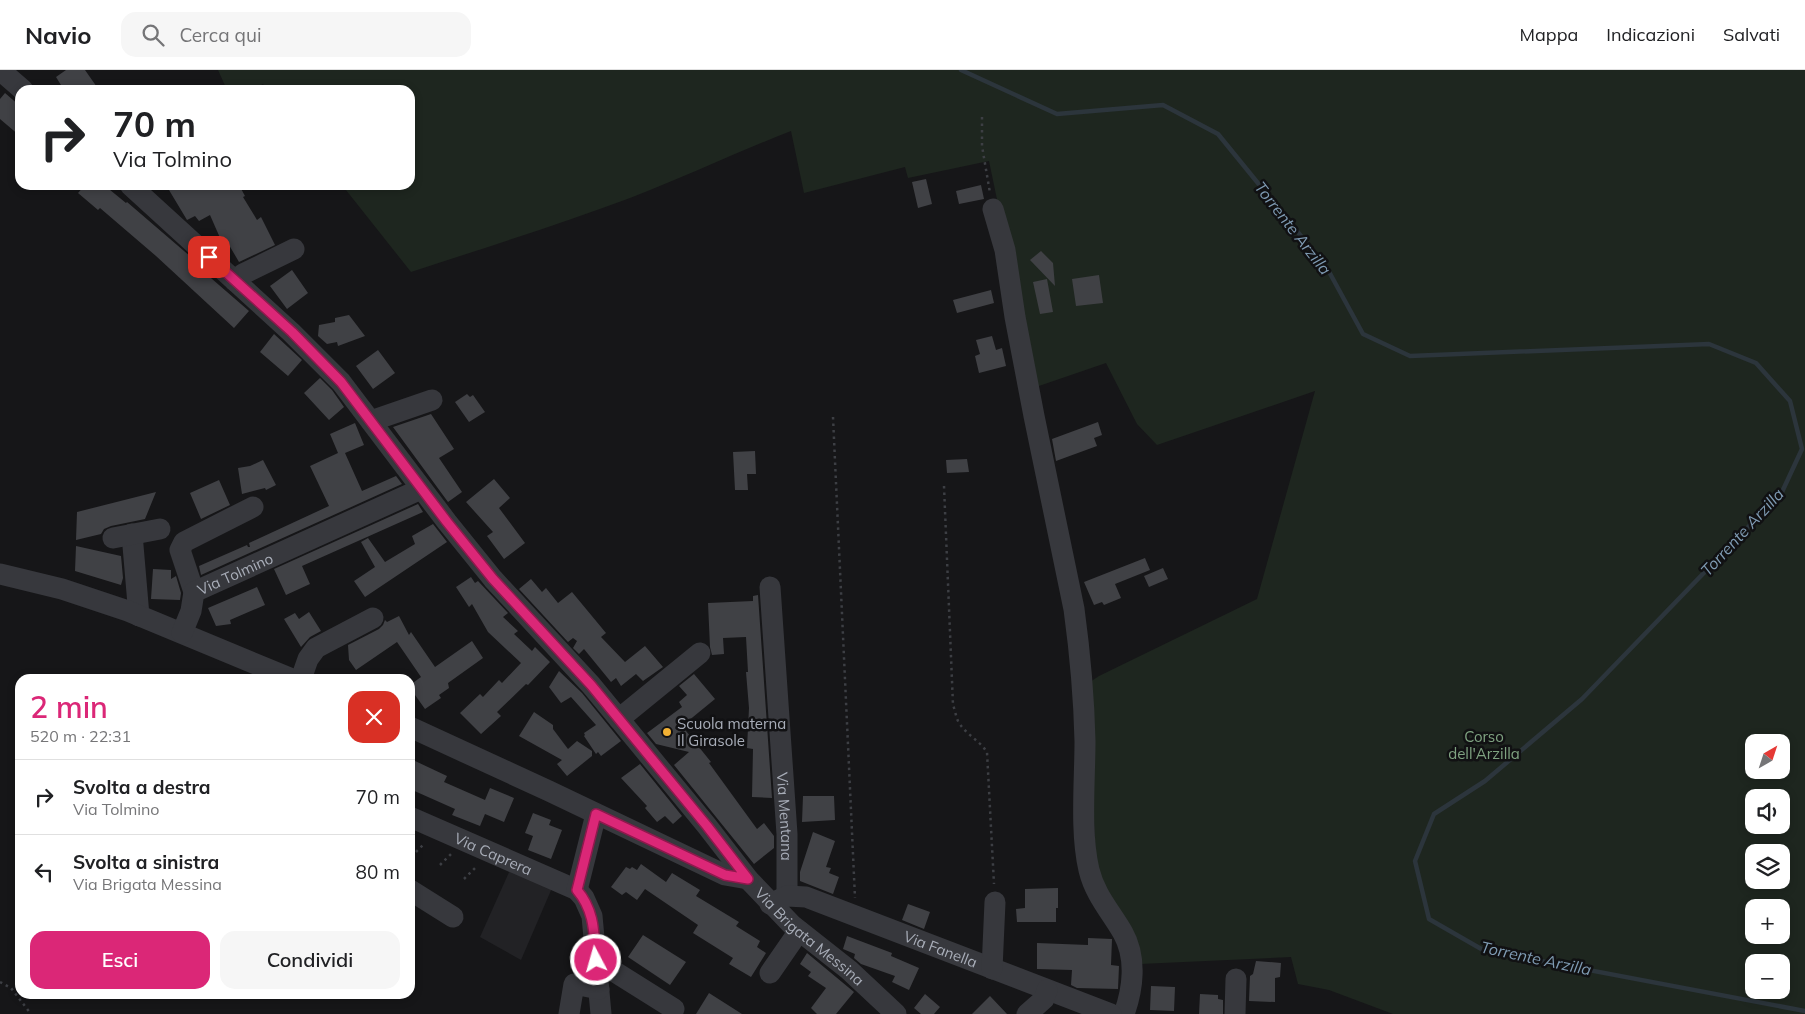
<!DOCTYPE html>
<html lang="it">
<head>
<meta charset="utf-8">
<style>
	:root { --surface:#fff; --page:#f6f6f6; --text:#202124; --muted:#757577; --line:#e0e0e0; --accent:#db2777 }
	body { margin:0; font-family:Mulish,sans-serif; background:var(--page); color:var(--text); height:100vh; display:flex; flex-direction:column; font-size:19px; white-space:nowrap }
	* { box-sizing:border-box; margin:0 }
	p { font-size:16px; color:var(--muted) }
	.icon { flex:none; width:28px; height:28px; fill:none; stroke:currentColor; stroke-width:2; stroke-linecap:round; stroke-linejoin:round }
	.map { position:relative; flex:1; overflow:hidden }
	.side { position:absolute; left:15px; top:604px; width:400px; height:325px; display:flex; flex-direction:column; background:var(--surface); border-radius:15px; box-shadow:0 2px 8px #0003 }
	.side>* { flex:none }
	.guide { position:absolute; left:15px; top:15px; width:400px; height:105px; border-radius:15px; box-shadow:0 2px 8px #0003; background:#fff; color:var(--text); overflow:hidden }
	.needle { width:32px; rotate:39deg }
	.tools { position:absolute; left:1745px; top:664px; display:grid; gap:10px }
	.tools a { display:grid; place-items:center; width:45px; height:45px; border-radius:10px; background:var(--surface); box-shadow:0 2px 8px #0003; font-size:25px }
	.pin { position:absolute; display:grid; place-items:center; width:42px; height:42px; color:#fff; margin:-21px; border-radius:10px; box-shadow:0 2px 8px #0006 }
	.me { position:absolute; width:55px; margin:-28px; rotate:354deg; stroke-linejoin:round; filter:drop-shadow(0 0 4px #0008) }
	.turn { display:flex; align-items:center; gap:18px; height:105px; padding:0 15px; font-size:22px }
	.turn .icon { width:65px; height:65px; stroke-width:2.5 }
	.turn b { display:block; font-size:35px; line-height:42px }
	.round { display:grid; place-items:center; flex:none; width:52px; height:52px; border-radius:15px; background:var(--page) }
	.overview { display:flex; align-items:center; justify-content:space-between; height:85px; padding:0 15px }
	h1 { font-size:30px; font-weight:600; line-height:38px; color:var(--accent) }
	.primary-button { display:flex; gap:10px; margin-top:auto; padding:10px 15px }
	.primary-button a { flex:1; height:58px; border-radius:15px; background:var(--accent); color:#fff; font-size:20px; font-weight:600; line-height:58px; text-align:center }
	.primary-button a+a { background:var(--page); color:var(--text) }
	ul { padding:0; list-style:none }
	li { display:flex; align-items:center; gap:15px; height:75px; padding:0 15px; border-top:1px solid var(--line) }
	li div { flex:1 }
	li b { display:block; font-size:19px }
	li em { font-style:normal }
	header { display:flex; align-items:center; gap:30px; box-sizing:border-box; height:70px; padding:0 25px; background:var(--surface); border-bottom:1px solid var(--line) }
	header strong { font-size:24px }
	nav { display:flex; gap:28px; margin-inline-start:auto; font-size:18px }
	.search { width:350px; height:45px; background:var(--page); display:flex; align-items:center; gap:12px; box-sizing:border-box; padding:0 18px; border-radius:15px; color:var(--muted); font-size:19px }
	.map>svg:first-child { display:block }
	.built { fill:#222225 }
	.green { fill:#1e261f; fill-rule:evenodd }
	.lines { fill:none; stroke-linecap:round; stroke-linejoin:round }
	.stream { stroke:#2c353c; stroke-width:4.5 }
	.building { fill:#404145 }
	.path { stroke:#3d3f44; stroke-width:2.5; stroke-dasharray:2.5 4; stroke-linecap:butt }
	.minor { stroke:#37383d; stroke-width:21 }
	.route-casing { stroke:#8e194d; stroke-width:12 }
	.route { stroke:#db2777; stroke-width:9 }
	.poi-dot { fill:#f2b134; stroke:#111113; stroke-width:2 }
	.labels { text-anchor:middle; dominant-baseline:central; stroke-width:5; stroke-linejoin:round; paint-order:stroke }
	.street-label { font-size:15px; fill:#a8adb8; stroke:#111113 }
	.poi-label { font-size:15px; fill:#a8adb8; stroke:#111113; text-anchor:start }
	.park-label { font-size:15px; fill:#7fa381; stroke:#111113 }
	.water-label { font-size:16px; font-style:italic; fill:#7f9bb3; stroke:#111113 }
</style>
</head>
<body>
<header>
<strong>Navio</strong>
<div class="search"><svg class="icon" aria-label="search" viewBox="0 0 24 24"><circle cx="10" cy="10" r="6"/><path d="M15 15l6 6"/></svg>Cerca qui</div>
<nav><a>Mappa</a><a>Indicazioni</a><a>Salvati</a></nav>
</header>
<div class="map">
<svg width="1805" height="944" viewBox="0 0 1805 944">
	<rect width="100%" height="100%" fill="#161618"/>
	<!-- built -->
	<path class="built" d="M510,800L552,818L521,890L480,867Z"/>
	<!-- green -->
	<path class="green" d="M218,0H1805V944H1393L1329,920L1298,914L1291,887L1140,894L1097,810L1087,614L1099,606L1257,529L1315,321L1157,375L1137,354L1106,293L1036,317L989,91L908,108L905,97L804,123L791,61C737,82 685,107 630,128C558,155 484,178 411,202L342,115H410V20H268L263,14L252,20H227ZM1754,672H1781V700H1754ZM1754,728H1781V755H1754ZM1754,782H1781V810H1754ZM1754,838H1781V865H1754ZM1754,892H1781V920H1754Z"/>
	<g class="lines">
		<!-- stream -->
		<path class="stream" d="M961,0L1057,44L1163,35L1218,64L1327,198L1363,264L1410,286L1709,274L1756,293L1790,331L1802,379L1782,422L1582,629L1485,711L1434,744L1415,791L1429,849L1483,880L1805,941"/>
	</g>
	<!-- building -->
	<path class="building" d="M66,0H85L99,20H64L56,7Z
		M5,23L20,36V66L0,49V29Z
		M926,109L932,134L918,138L912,112Z
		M85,115H104L126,133L127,132L191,187L189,189L249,241L234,258L156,186L100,138L98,140L78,123Z
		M166,115H239L245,126L243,127L257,150L261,147L275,175L239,192L229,175L224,177L210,145L199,151L195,146L187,150Z
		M981,115L984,129L959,134L956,121Z
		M1041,181L1053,193L1055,216L1030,190Z
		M292,200L308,223L287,239L270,216Z
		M1099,205L1103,233L1076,236L1072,209Z
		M1047,209L1053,242L1040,244L1033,212Z
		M991,220L994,233L957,243L953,230Z
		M349,245L365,266L338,276L337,272L327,274L318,266L319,255L335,252V248Z
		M274,264L302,290L288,306L260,282Z
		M992,266L996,280L1002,278L1006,296L979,303L975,286L980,284L976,270Z
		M378,280L395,303L373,319L356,296Z
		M320,308L332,320L344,337L329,350L304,323Z
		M467,324L470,327L473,325L485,342L469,352L455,332Z
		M431,344L454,379L439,388L462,422L448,432L393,357Z
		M1098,352L1102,365L1094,368L1097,376L1056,391L1052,369Z
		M355,353L364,375L345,383L362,421L396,406L402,414L201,505L199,496L247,475L248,477H250L249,473L329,436L310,396L338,383L330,364Z
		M755,381L756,404H747L748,420H735L733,382Z
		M967,389L969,402L947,403L946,390Z
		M263,390L276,415L266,420L265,418L242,424L238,398L250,396Z
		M494,409L510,428L499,438L525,473L504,489L487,466L493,462L466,432Z
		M219,410L230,435L201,449L190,423Z
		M156,422L145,449L111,456L104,459L101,464L76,470L77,442Z
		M418,434L423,442L302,496L310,514L286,525L274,499Z
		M433,454L447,472L365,527L354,511L375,497L361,472L368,468L385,492L415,474L412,466Z
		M76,476L121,486L123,508L121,515L75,501Z
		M1145,488L1150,500L1115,514L1121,528L1104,535L1102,532L1094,535L1084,512Z
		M1163,498L1168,509L1149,517L1144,506Z
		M153,499L171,500V509L176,506L181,523L180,530L151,529Z
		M471,507L475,513L478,511L508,543L503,547L518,561L514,564L532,581L535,577L550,592L528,615L526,614L497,642L501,646L481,664L460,643L480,624L483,627L499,610L502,613L521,593L488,562L472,534L469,537L456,517Z
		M531,509L542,522L546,518L558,533L572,522L606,563L601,567L625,592L645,576L663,597L643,611L636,604L621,616L616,608L611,612L584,579L579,584L573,578L577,571L573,568L568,572L519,519Z
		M257,517L265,535L230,550L231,554L216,556L208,538Z
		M758,525L772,728L752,727L753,679L747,678L749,638L746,602H748L746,567L723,568L724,584L712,585L710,577L708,533L753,531V526Z
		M309,542L321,561L310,567L301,577L284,549L295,543L299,549Z
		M399,546L409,565L411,562L435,597L472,571L483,588L448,613L449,618L439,625L441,628L425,639L410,618V615L421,607L397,572L356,600L349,590L348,575L379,559L383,555L385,550L387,552Z
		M559,601L582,623L621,671L601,686L598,682L596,684L584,666L585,665L584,663L596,655L571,627L561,633L549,617Z
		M694,604L715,629L682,656L711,692L709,693L757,759L764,753L774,766V778L754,794L674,695L689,682L656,674L647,663L682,637L679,632L687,625L679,616Z
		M534,642L553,655V659L568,679L577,671L592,681V686L567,706L557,694L562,690L519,666Z
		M413,690L447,706L444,712L485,730L490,718L514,728L504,752L485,744L480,756L452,745L455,739L410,719V698Z
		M640,694L682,746L673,754L665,746L657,752L645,738L647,736L621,708Z
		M803,726H834L835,750L802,752Z
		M533,743L551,750L549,755L562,760L551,789L528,780L533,766L525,763Z
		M813,762L835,771L826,797L831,798L829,803L839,807L833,824L800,811V802Z
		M641,794L666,812L672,803L700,820L696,826L739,852L736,856L760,871L757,877L766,883L751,907L729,894L733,888L693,863L698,855L645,819L637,830L626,822L622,825L611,817L626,797L630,799L632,797L637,800Z
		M1058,818V838H1056V852H1017L1016,839L1025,838V819Z
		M908,834L930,842L924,859L902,850Z
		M643,865L686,892L670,915L628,887Z
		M847,866L892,883L891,886L919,898L909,920L892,912L895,906L861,894L854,888L855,884L843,879Z
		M1088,868L1112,869L1111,895L1119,896L1118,919L1077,918L1071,915L1072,900L1037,899V873L1088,875Z
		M807,883L854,922L836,944H817L811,938L826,918L808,906L811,902L800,894Z
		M1256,891L1281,893L1280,907L1275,908V932L1249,931L1250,906L1253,904Z
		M1151,916L1175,917L1174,941L1150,940Z
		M709,923L742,944H696Z
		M925,924L940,937L934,944H921L914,938Z
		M1200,924L1218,925V929L1223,930V944H1199Z
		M990,926L1007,944H972Z"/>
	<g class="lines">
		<!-- path -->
		<path class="path" d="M982,47V76L990,123
			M833,347L855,828
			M944,416L953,635C955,640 956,647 958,651C965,664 979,670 987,682L994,814
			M416,782L425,773
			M440,795L451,784
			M464,809L477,796
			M0,912L11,918L31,944"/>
		<!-- minor -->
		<g class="minor">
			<path d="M0,0L23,20"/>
			<path id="s1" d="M130,115L291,262L341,312L447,452L493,509L591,615L707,756L748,809L792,855L849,900L896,944"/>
			<path d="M993,139L1005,180L1015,247L1034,346L1074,539C1080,583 1084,627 1085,671C1085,711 1080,762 1089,800C1095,825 1111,842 1123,863C1137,888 1133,919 1124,944"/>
			<path d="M235,211L243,204L294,179"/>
			<path d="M371,351L432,330"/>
			<path d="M132,464L139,546"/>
			<path d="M113,468L160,459"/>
			<path d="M0,504L62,519L128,541L292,609"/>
			<path id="s2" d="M770,517L787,764V826"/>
			<path d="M194,522L180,480L184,472L253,437"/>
			<path id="s3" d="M182,563L191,541L194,522L421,419"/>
			<path d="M301,609L308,589L316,578L373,548"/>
			<path d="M619,649L700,583"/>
			<path d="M410,657L549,721L725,805L748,809"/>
			<path id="s4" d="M410,747L577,820L584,828L592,846L601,944"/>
			<path d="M410,820L453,847"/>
			<path d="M577,820L596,744"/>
			<path id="s5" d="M770,834L787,826L806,827L1111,944"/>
			<path d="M596,890L674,939"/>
			<path d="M992,899L995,832"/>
			<path d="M770,903L799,861"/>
			<path d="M569,944L574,914L599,919"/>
			<path d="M1027,944L1044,929L1047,920"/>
			<path d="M1235,944L1236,909"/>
		</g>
	</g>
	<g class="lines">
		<defs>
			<path id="route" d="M209,187L292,262L341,312L447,452L493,509L591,615L707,756L748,809L725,805L596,744L577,820C595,841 594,864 596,890"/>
		</defs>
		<!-- route casing -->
		<use href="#route" class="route-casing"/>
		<!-- route -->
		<use href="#route" class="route"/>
	</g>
	<!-- markers -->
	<circle class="poi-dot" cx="667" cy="662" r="5"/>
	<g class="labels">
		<!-- street labels -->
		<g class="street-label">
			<text stroke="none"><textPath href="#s3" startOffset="88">Via Tolmino</textPath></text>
			<text stroke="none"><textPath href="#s2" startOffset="230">Via Mentana</textPath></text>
			<text stroke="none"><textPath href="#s4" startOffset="91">Via Caprera</textPath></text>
			<text stroke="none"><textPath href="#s1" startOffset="1016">Via Brigata Messina</textPath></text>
			<text stroke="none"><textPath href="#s5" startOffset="182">Via Fanella</textPath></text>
		</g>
		<!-- poi labels -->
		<g class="poi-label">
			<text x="677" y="653">Scuola materna<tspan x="677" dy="17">Il Girasole</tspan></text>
		</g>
		<!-- park labels -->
		<g class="park-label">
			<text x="1484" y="666">Corso<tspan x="1484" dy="17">dell'Arzilla</tspan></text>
		</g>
		<!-- water labels -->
		<g class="water-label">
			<text transform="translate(1293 158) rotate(52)">Torrente Arzilla</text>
			<text transform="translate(1742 462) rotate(-47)">Torrente Arzilla</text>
			<text transform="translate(1536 888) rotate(12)">Torrente Arzilla</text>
		</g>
	</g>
</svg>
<div class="tools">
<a><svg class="needle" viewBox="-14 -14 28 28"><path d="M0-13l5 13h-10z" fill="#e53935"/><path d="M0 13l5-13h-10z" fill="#757577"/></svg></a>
<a><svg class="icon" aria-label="sound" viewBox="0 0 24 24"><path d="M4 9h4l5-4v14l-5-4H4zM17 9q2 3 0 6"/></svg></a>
<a><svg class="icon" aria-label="layers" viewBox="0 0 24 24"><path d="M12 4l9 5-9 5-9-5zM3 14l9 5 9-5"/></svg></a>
<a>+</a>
<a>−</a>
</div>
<div class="pin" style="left:209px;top:187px;background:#d93025"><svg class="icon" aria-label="arrive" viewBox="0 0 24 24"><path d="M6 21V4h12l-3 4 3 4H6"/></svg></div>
<svg class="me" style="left:596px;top:890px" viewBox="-20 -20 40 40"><circle r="17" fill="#db2777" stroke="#fff" stroke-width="3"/><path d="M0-11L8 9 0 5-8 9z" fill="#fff"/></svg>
<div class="guide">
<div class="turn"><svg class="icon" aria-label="right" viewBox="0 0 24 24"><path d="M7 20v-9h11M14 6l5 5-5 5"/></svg><div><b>70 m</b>Via Tolmino</div></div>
</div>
<section class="side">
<div class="overview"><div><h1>2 min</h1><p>520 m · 22:31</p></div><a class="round" style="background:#d93025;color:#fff"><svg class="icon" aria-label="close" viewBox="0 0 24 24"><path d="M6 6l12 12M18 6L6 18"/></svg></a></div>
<ul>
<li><svg class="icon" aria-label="right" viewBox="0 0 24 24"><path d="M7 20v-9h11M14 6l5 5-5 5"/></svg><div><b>Svolta a destra</b><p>Via Tolmino</p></div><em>70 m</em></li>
<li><svg class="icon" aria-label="left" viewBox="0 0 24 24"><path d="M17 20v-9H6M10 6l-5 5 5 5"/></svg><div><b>Svolta a sinistra</b><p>Via Brigata Messina</p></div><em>80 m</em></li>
</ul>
<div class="primary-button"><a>Esci</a><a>Condividi</a></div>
</section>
</div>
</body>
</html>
